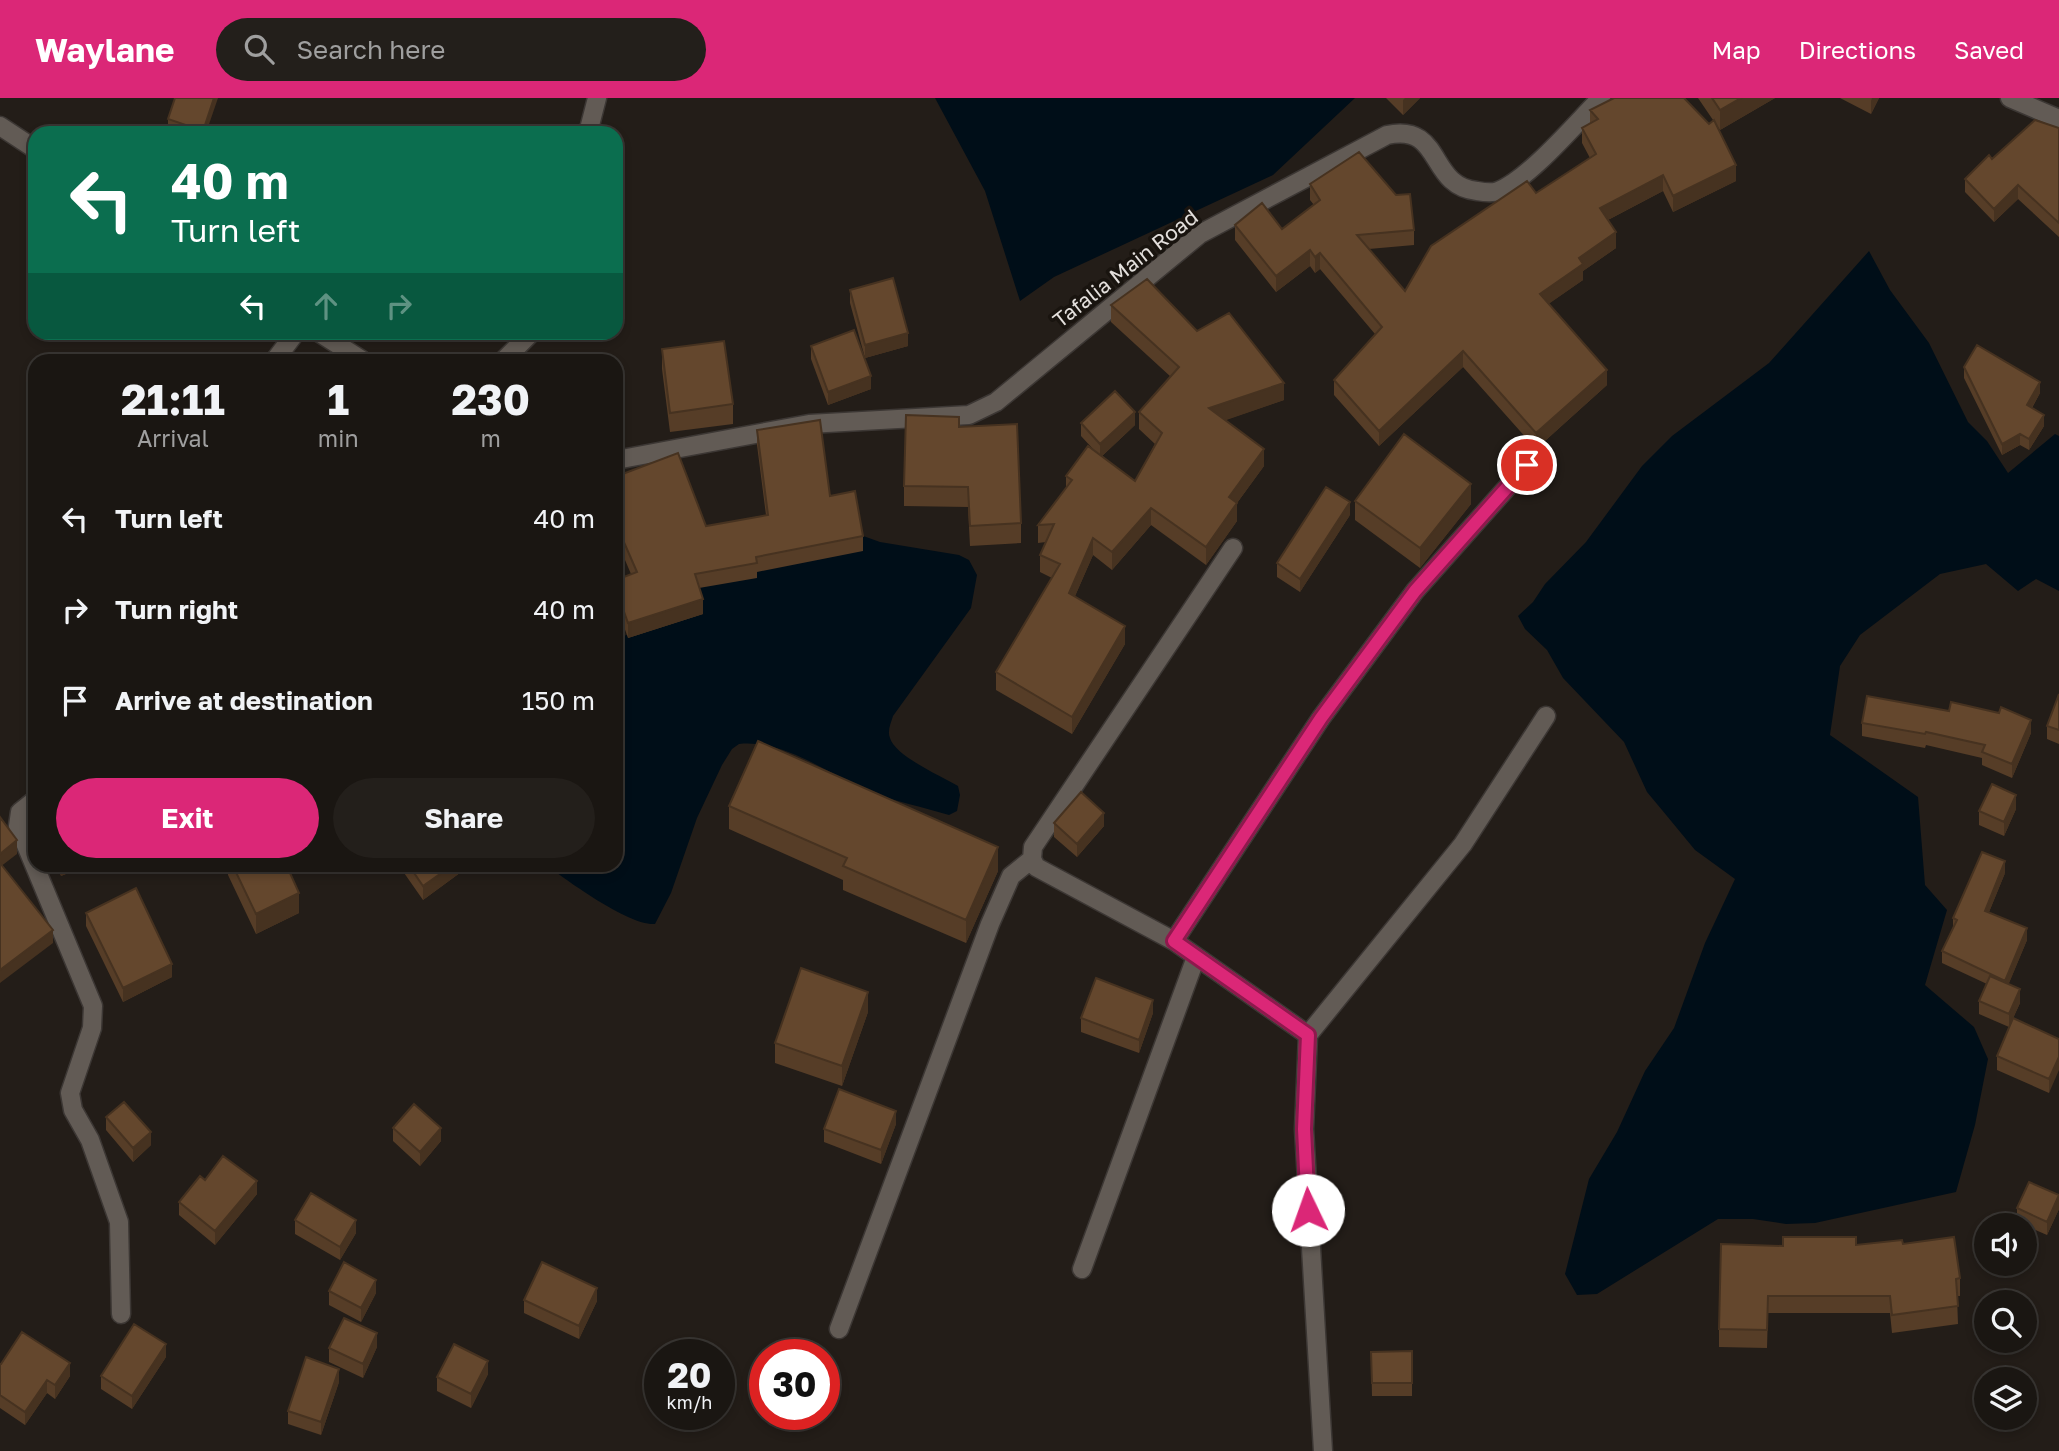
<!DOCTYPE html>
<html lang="en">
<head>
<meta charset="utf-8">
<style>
	:root { --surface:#1a1612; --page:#231f1b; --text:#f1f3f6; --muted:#9f9f9f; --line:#383532; --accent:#db2777 }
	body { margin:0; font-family:"Golos Text",sans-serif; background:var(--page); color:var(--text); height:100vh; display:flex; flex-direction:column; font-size:26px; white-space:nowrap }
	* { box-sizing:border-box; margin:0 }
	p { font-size:23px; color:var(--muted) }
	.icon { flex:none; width:38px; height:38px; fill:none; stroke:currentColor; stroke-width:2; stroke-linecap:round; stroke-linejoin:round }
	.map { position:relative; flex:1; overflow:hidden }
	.side { position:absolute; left:28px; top:256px; width:595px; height:518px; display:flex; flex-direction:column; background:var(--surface); border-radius:21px; box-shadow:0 4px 10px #0003,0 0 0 2px var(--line) }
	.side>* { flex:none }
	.guide { position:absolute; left:28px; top:28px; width:595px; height:214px; border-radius:21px; box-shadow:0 4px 10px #0003,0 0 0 2px var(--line); background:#0b6e4f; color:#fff; overflow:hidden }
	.fabs { position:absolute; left:1974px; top:1115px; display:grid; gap:14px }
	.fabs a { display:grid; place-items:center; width:63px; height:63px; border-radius:50%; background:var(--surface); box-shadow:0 4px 10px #0003,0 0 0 2px var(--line); font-size:35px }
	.speed { position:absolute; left:644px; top:1241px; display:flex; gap:14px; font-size:35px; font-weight:700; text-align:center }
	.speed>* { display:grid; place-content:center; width:91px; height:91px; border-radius:50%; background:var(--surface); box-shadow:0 4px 10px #0003,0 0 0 2px var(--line); line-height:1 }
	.speed small { font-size:18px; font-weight:400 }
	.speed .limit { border:10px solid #d22; background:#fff; color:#111 }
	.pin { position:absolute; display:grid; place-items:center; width:60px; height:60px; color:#fff; margin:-30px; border:4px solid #fff; border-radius:50%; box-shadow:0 2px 7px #0007 }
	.me { position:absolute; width:77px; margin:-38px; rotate:357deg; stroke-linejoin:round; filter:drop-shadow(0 0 5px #0008) }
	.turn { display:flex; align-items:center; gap:24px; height:147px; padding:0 28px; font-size:32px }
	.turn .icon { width:91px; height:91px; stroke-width:2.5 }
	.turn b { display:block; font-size:49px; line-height:60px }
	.lanes { display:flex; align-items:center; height:66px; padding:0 28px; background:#0003; justify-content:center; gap:35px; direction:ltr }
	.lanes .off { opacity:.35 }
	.eta { display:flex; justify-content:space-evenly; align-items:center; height:119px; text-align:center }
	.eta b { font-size:42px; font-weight:700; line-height:49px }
	.cta { display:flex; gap:14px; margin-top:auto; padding:14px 28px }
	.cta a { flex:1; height:80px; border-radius:42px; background:var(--accent); color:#fff; font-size:28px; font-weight:700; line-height:80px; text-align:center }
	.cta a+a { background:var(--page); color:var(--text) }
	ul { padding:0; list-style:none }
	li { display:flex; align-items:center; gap:21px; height:91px; padding:0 28px }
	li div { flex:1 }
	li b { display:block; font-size:26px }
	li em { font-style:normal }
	header { display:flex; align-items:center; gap:42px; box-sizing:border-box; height:98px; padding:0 35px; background:var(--accent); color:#fff }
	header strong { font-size:33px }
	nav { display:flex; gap:38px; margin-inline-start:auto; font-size:24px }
	.search { width:490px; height:63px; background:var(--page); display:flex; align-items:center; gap:18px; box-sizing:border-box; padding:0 24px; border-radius:38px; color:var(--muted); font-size:26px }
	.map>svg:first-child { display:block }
	.water { fill:#000e18 }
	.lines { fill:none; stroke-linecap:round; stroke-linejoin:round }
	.street-casing { stroke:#3c3734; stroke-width:21 }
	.street { stroke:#625b55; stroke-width:18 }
	.wall { fill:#563d27 }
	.shaded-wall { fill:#463220 }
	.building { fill:#64472d; stroke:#463220; stroke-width:2 }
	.route-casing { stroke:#8e194d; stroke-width:18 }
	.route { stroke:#db2777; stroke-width:12 }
	.labels { text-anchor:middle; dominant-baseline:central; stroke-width:7; stroke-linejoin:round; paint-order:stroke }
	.street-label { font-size:21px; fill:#e4e0dd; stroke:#19140f }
</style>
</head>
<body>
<header>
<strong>Waylane</strong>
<div class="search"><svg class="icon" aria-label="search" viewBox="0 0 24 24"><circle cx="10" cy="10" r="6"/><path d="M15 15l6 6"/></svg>Search here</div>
<nav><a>Map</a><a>Directions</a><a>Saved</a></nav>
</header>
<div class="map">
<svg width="2059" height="1353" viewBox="0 0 2059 1353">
	<rect width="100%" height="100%" fill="#231d18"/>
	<!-- water -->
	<path class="water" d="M935,0H1355L1273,77L1054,179L1020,203L985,93Z
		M1869,153L1890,192L1929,245L1968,324L1987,343L2008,375L2055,336L2059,338V493L2036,481L2018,493L1986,466L1940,476L1860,537L1840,568L1830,637L1918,699L1925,787L1947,812L1925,887L1974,929L1988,961L1975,1027L1956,1094L1815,1125L1786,1126L1753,1121H1718L1597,1196L1577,1197L1565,1176L1589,1081L1617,1034L1645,973L1674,930L1705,845L1735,781L1695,752L1662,712L1647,694L1624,644L1563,580L1547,552L1525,531L1518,518L1533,504L1545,486L1586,444L1642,368L1672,338L1769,265Z
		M855,435L880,444L959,457L969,462L977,477L971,510L893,618C891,625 887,633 890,640C895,658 941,678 958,688L960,697L957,713L949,717C923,709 896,704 871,694C830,678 786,641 739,646L732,651L722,667L697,720L671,795L655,826C629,828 568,783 546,767L616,766V540L638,534L689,485Z"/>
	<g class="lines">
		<defs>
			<path id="street" d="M2010,0L2059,21
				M0,28L35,51
				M588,35L597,0
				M318,234L362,262
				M275,262L296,234
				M504,262L532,234
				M616,362L809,326L969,317L996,304L1200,136L1387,37C1444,25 1427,88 1477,93C1483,94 1493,95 1498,93C1529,81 1576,25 1601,0
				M35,702L20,714L18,728L93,908L92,930L70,995L73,1012L90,1042L119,1124L121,1216
				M1174,843L1036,769L1032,761L1033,749L1233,450
				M1308,937L1463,746L1546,618
				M1082,1171L1196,859
				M839,1231L990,826L1011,778L1032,761
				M1323,1353L1304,1031L1308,937L1174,843L1321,620L1415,493L1527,367"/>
		</defs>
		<!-- street casing -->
		<use href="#street" class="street-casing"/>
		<!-- street -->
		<use href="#street" class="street"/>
	</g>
	<!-- wall -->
	<path class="wall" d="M175,0L206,35L168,34V21Z
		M1386,0H1420L1403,17Z
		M1698,0H1775L1720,32L1717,28L1736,83L1673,114L1663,93L1608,122L1616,150L1583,173V182L1548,206L1607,287L1536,351L1463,269L1379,348L1334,297V282L1375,236L1320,171L1315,175L1310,168L1276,194L1235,142V127L1282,131L1314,107L1310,102V86L1414,132V147L1369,151L1405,193L1536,95L1590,60L1582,45V30L1590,25V12L1709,26L1713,22Z
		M1840,0H1879L1871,16Z
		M2059,30V139L2018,101L1994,124L1965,94V81L1992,61Z
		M850,192L908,248L865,260L850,205Z
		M1111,207L1197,233L1284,302L1225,322L1264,368L1237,405V423L1206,467L1151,427L1112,472L1093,457L1075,498L1125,546L1072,636L996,592V574L1052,480L1040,474V457L1046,444L1038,445V427L1066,390V378L1093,351L1081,338V325L1135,327L1102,358L1135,383L1155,346L1139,331V314L1171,279L1111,224Z
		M811,248L871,291L828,307L811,261Z
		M662,251L733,306V326L670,334L662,271Z
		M1964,269L2040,295L2032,310L2044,328L2029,352L2020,347L2002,357L1964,280Z
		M959,329L1021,425V445L970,448L968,409L904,408V388Z
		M757,332L830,398L863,438V453L757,474V480L699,490L703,516L628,540L616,506V482L631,476L616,441V372L620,377L706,428L766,417L757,347Z
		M1355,403L1471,406L1420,470L1355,422Z
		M1350,417L1300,494L1277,479V465Z
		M2059,596V646L2047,641V628Z
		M1862,625L2031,635L2012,680L1982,667V660L1926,647L1925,650L1862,638Z
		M729,708L998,773L966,845L843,792V782L729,731Z
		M2016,711L2004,738L1979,727V713Z
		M1054,725L1104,728L1077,759L1054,739Z
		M56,766H83V769L61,778Z
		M228,766H286L299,815L256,836L228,777Z
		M402,766H472L423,802L402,772Z
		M2005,775L1989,814L2027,842L2008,887L2020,905L2009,929L1979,916V903L1987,886L1942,865V853L1953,831V820Z
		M86,815L172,879L123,904L86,828Z
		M868,914L842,988L775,965V945Z
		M1153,915L1139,955L1081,934V920Z
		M2059,941L2049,995L1997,972V958Z
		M106,1019L151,1047L133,1064L106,1032Z
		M896,1026L881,1066L824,1044V1031Z
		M393,1030L441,1043L420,1068L393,1043Z
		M205,1082L257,1096L215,1147L179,1117V1104Z
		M2017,1110L2059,1111L2047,1137L2017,1124Z
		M295,1122L356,1135L340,1162L295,1136Z
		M1903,1146L1960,1180V1198H1957L1958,1226L1892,1235L1890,1215H1768L1767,1250L1719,1249V1231L1783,1148Z
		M329,1193L376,1195L361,1224L329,1207Z
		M524,1202L597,1203L579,1241L524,1215Z
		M377,1249L363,1280L329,1264V1250Z
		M1412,1253V1298H1372L1371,1254Z
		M166,1259L132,1311L101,1291V1278Z
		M0,1266L70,1278L55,1301L47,1295L25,1327L0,1310Z
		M488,1276L471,1310L437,1293V1279Z
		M339,1284L321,1337L288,1326V1313Z"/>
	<!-- shaded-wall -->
	<path class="shaded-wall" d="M214,0H218L206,35H203Z
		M1405,0H1420L1403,17V2Z
		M1741,0H1775L1720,32V12Z
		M1872,0H1879L1871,16V3Z
		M1736,67V83L1673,114V98Z
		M1663,77V93L1600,126V110Z
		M2018,87V101L1994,124V111Z
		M1616,134V150L1583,173V182L1540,212V196L1579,160Z
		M1310,152V168L1276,194V178Z
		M1320,155V171L1315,175V159Z
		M908,235V248L865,260V247Z
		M1463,253V269L1379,348V333Z
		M1607,272V287L1536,351V335Z
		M871,278V291L828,307V294Z
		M2040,284V295L2027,318V307Z
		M1284,285V302L1209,328V310Z
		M1135,314V327L1100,360V346Z
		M2044,317V328L2029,352V341Z
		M2020,336V347L2002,357V346Z
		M1264,351V368L1229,416V399Z
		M1471,386V406L1420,470V450Z
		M1350,404V417L1300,494V481Z
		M1237,405V423L1206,467V449Z
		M1151,410V427L1112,472V454Z
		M1093,440V457L1069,512V495Z
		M703,501V516L628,540V525Z
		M1125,528V546L1072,636V619Z
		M2031,622V635L2012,680V666Z
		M2016,697V711L2004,738V724Z
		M1104,715V728L1077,759V746Z
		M17,742V756L0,769V756Z
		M998,749V773L966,845V822Z
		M2005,763V775L1985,824V813Z
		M61,766H83V769L61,778Z
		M454,766H472L423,802V788Z
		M299,795V815L256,836V816Z
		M2027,830V842L2005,895V883Z
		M53,832V845L0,885V872Z
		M172,866V879L123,904V890Z
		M2020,891V905L2009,929V916Z
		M868,894V914L842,988V968Z
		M1153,902V915L1139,955V942Z
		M2059,959V972L2049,995V981Z
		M896,1013V1026L881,1066V1052Z
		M441,1030V1043L420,1068V1054Z
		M151,1034V1047L133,1064V1050Z
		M257,1083V1096L215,1147V1133Z
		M2059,1097V1111L2047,1137V1124Z
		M356,1122V1135L340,1162V1149Z
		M376,1182V1195L361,1224V1210Z
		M597,1190V1203L579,1241V1228Z
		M377,1235V1249L363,1280V1266Z
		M166,1246V1259L132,1311V1298Z
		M488,1263V1276L471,1310V1296Z
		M70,1265V1278L55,1301V1287Z
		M339,1271V1284L321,1337V1324Z
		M47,1282V1295L25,1327V1314Z"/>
	<!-- building -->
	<path class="building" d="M175,0H214L203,33L168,21Z
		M1614,0H1684L1709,26L1714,22L1736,67L1673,98L1663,77L1600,110L1616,134L1579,160L1583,166L1540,196L1607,272L1536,335L1463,253L1379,333L1334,282L1382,229L1320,155L1315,159L1310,152L1276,178L1235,127L1262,105L1282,131L1320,102L1310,86L1359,54L1396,97L1410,96L1414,132L1357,137L1405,193L1431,148L1527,83L1536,95L1596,56L1582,30L1598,21L1590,12Z
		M1712,0H1741L1720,12Z
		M2035,22L2059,30V125L2018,87L1994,111L1965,81L1989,57L1992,61Z
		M893,180L908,235L865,247L850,192Z
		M1147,181L1197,233L1229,215L1284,285L1209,310L1264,351L1229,399L1237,405L1206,449L1151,410L1112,454L1093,440L1069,495L1125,528L1072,619L996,574L1060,466L1040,457L1054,426L1038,427L1072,382L1066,378L1088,348L1135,383L1162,335L1139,314L1179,269L1111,207Z
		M854,232L871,278L828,294L811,248Z
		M724,243L733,306L670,315L662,251Z
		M1977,247L2040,284L2027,307L2044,317L2029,341L2020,336L2002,346L1964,269Z
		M1115,293L1135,314L1100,346L1081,325Z
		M906,317L959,319V329L1017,326L1021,425L970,428L968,389L904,388Z
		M33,319H35L34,361Z
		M820,322L830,398L855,393L863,438L756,459L757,465L695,476L703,501L628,525L616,491V482L637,474L616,426V372H617L620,377L678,355L706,428L768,417L757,332Z
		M1404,336L1471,386L1420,450L1355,403Z
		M1326,389L1350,404L1300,481L1277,465Z
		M2059,596V632L2047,628Z
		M1867,598L1949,613L1951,604L1999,615L2001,609L2031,622L2012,666L1982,654L1985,647L1926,634L1925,636L1862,625Z
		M758,643L998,749L966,822L843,768L847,760L729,708Z
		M1992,686L2016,697L2004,724L1979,713Z
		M1081,694L1104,715L1077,746L1054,725Z
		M0,719L17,742L0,756Z
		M1982,754L2005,763L1985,813L2027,830L2005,883L1942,853L1957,822L1953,820Z
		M0,765L53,832L0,872Z
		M232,766H286L299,795L256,816Z
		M408,766H454L423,788Z
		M136,790L172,866L123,890L86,815Z
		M801,870L868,894L842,968L775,945Z
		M1990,878L2020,891L2009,916L1979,903Z
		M1096,880L1153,902L1139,942L1081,920Z
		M2013,920L2059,941V959L2049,981L1997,958Z
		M839,991L896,1013L881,1052L824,1031Z
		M124,1004L151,1034L133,1050L106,1019Z
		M414,1006L441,1030L420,1054L393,1030Z
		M223,1058L257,1083L215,1133L179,1104L200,1078L205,1082Z
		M2029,1084L2059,1097L2047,1124L2017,1110Z
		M311,1095L356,1122L340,1149L295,1122Z
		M1783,1139H1856V1147L1902,1142L1903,1146L1954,1139L1960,1180L1956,1181L1958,1208L1892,1217L1890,1198H1768L1767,1232L1719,1231L1721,1146L1783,1148Z
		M344,1164L376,1182L361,1210L329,1193Z
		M542,1164L597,1190L579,1228L524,1202Z
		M344,1220L377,1235L363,1266L329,1250Z
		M134,1226L166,1246L132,1298L101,1278Z
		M22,1234L70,1265L55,1287L47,1282L25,1314L0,1297V1266H1Z
		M454,1246L488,1263L471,1296L437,1279Z
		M1412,1253V1285H1372L1371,1254Z
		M306,1259L339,1271L321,1324L288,1313Z"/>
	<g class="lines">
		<defs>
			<path id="route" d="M1308,1112L1304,1031L1308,937L1174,843L1321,620L1415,493L1527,367"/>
		</defs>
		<!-- route casing -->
		<use href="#route" class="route-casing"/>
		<!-- route -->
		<use href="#route" class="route"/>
	</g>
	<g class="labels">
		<!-- street labels -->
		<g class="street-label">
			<text transform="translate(1125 170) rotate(-38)">Tafalia Main Road</text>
		</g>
	</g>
</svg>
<div class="fabs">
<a><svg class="icon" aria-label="sound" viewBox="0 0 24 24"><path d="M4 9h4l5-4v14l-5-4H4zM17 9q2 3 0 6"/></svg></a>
<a><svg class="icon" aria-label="search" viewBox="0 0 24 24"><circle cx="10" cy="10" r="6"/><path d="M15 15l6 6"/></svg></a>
<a><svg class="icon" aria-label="layers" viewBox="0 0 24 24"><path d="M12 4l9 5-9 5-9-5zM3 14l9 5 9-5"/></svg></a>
</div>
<div class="speed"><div>20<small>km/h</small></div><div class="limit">30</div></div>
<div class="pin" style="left:1527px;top:367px;background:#d93025"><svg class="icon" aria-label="arrive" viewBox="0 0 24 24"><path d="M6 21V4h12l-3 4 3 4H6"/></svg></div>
<svg class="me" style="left:1308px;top:1112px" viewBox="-20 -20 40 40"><circle r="19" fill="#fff"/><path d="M0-13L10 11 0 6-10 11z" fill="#db2777"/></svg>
<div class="guide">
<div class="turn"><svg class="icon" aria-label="left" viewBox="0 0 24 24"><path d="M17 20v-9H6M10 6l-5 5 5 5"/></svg><div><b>40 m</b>Turn left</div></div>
<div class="lanes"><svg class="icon" aria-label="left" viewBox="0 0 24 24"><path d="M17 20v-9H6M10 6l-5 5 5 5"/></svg><svg class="icon off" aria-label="ahead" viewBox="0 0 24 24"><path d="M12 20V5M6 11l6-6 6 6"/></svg><svg class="icon off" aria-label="right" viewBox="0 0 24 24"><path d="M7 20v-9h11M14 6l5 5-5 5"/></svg></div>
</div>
<section class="side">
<div class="eta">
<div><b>21:11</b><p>Arrival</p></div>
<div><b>1</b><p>min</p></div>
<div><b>230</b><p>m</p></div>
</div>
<ul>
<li><svg class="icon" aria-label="left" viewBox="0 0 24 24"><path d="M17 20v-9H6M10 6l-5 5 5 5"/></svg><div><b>Turn left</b></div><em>40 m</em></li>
<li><svg class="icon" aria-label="right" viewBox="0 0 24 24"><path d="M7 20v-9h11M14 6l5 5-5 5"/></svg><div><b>Turn right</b></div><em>40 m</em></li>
<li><svg class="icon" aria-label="arrive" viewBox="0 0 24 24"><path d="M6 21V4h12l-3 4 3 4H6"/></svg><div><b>Arrive at destination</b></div><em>150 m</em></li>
</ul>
<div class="cta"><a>Exit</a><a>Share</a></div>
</section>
</div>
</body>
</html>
